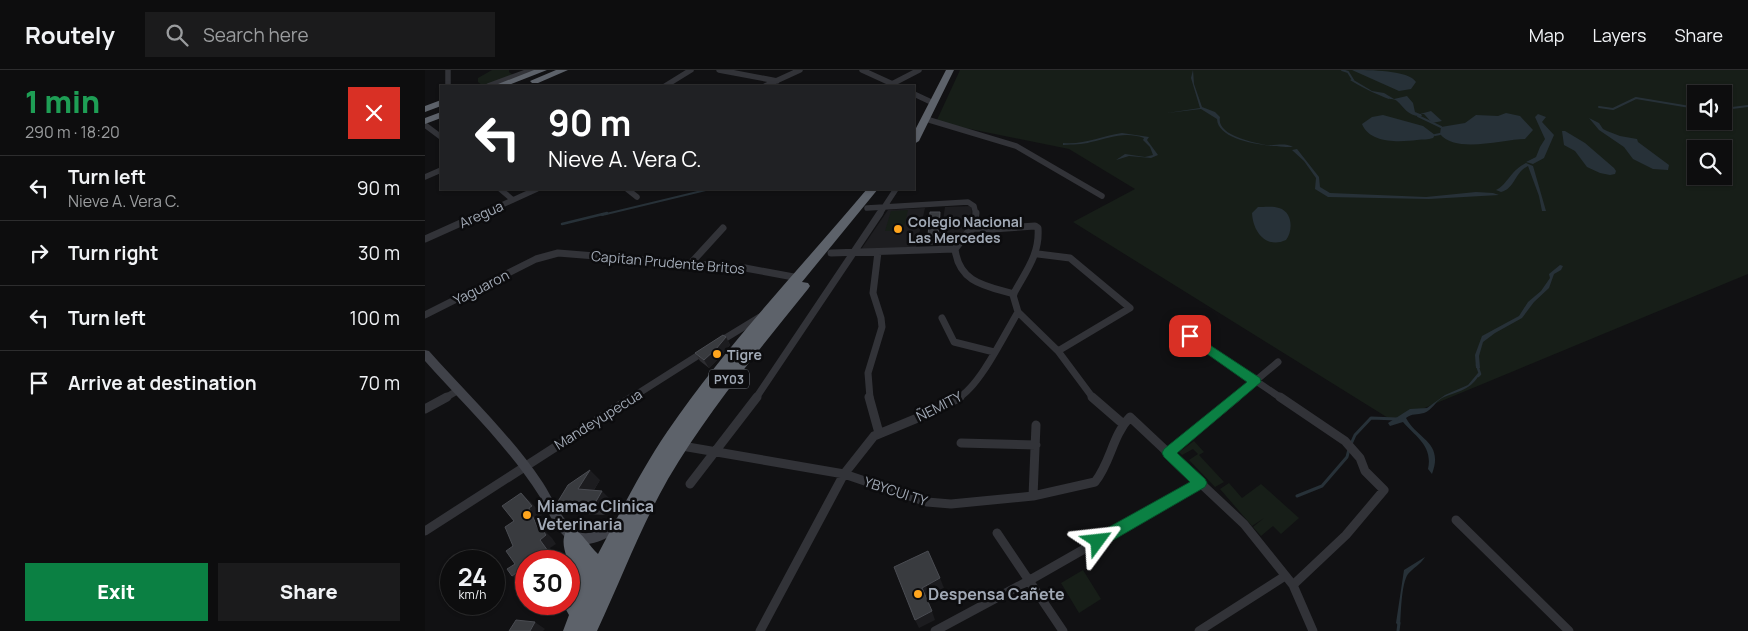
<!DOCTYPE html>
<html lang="en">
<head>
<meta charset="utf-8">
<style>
	:root { --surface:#0d0d0e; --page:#1b1b1c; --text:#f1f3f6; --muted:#9a9c9e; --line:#2d2d2e; --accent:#0b8043 }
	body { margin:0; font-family:Manrope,sans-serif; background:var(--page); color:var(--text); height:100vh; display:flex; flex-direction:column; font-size:19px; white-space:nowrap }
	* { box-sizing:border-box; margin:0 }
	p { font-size:16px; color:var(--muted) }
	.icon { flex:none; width:28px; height:28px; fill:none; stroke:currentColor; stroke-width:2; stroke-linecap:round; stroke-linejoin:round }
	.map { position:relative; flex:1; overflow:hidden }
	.panel { display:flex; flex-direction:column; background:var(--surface); width:425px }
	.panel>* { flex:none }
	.top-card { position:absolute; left:15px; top:15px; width:475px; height:105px; border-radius:0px; box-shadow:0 1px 4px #0004,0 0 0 1px var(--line); background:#202124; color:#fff; overflow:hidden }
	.buttons { position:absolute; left:1262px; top:15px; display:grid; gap:10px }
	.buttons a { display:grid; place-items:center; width:45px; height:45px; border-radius:0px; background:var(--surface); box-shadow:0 1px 4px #0004,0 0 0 1px var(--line); font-size:25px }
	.speed { position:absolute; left:15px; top:480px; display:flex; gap:10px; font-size:25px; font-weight:700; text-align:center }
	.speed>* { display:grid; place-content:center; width:65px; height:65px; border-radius:50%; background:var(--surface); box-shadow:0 1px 4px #0004,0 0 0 1px var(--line); line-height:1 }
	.speed small { font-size:12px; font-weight:400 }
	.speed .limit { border:8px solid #d22; background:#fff; color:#111 }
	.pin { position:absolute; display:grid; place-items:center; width:42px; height:42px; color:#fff; margin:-21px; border-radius:10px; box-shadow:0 2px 8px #0006 }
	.me { position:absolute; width:55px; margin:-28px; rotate:60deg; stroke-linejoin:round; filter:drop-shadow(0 0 4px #0008) }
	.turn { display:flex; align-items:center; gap:18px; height:105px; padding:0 25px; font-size:22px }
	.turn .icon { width:65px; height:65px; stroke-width:2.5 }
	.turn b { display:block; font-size:35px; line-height:42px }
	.round { display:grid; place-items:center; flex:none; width:52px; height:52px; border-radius:0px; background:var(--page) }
	.overview { display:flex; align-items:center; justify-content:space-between; height:85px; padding:0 25px }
	h1 { font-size:30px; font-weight:800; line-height:38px; color:#1e9e55 }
	.button { display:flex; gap:10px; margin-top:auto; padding:10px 25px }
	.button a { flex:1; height:58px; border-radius:0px; background:var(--accent); color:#fff; font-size:20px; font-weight:800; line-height:58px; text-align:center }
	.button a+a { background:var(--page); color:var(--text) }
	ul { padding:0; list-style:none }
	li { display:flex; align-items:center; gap:15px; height:65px; padding:0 25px; border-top:1px solid var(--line) }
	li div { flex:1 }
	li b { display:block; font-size:19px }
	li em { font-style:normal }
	header { display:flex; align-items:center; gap:30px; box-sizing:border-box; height:70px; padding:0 25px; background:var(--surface); border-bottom:1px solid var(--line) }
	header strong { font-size:24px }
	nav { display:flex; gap:28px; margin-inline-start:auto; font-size:18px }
	.search { width:350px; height:45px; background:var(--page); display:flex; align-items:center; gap:12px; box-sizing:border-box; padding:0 18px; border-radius:0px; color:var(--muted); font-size:19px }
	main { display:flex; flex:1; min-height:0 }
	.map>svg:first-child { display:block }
	.built { fill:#1d1d20 }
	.green { fill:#171e18; fill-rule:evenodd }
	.water { fill:#273138 }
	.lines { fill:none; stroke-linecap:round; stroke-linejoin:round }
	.stream-far2 { stroke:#273138; stroke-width:2 }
	.stream-far1 { stroke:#273138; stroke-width:2.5 }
	.stream { stroke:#273138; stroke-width:3 }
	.street-far2 { stroke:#323338; stroke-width:5.5 }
	.street-far1 { stroke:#323338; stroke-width:7 }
	.street { stroke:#323338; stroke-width:9 }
	.secondary { fill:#404249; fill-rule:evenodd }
	.highway { fill:#5d626a; fill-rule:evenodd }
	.wall { fill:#2d2d31 }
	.shaded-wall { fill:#1c1c1f }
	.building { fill:#393b3f; stroke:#4a4c52 }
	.route { fill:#0b8043; stroke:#07532c }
	.poi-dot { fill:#ffa51d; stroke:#0c0c0e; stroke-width:2 }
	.labels { text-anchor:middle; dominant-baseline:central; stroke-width:5; stroke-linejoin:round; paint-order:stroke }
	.shield { fill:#0c0c0e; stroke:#747a83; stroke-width:1 }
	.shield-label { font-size:12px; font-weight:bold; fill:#a1a9b5 }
	.street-label { font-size:14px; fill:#a1a9b5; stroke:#0c0c0e }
	.poi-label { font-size:14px; font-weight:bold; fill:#a1a9b5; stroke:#0c0c0e; text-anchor:start }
	.near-poi-label { font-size:16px; font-weight:bold; fill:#a1a9b5; stroke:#0c0c0e; text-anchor:start }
</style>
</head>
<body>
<header>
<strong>Routely</strong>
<div class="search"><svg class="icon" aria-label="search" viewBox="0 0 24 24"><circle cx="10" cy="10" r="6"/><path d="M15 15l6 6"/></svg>Search here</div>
<nav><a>Map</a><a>Layers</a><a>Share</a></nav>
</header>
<main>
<section class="panel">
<div class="overview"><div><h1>1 min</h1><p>290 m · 18:20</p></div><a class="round" style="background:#d93025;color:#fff"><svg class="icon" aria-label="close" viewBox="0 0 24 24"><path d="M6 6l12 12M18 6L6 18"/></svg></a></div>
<ul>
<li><svg class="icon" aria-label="left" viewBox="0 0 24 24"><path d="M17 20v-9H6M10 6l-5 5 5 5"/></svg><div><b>Turn left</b><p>Nieve A. Vera C.</p></div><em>90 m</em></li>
<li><svg class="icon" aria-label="right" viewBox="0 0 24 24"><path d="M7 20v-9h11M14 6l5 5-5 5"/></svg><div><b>Turn right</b></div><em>30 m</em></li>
<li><svg class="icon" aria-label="left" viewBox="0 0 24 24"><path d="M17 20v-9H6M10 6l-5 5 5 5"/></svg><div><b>Turn left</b></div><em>100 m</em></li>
<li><svg class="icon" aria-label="arrive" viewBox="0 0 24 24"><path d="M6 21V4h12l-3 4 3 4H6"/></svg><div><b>Arrive at destination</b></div><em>70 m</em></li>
</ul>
<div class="button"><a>Exit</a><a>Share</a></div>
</section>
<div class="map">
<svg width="1323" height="561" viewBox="0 0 1323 561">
	<rect width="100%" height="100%" fill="#111113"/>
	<!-- built -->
	<path class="built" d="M547,136L546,151L531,174L514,176L520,137Z
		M500,138L491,178L435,181L463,140Z"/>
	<!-- green -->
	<path class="green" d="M67,0H84V2L88,5L63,16H58L53,12V8Z
		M535,0H1323V204L968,351L648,152L710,119L644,79L511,52ZM1271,24H1299V51H1271ZM1271,79H1299V106H1271Z
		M483,140L478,161H460L466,141Z
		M769,371L779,382L774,385L799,412L790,417L764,390L773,384L768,379L757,385L754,382Z
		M804,413L817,428L836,414L874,448L856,464L848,456L836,466L828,457L839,448L827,456L795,419Z
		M658,500L676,529L654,543L636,513Z"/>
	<!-- water -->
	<path class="water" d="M768,0L769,14L777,37L790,42L795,47C791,65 827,72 841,75C851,76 859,72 868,77C849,77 793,73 792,49L776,39L742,43L775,38L766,8Z
		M927,0C944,0 984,0 991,12L986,19L974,21Z
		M927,9L947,21L959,23L969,29L982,26L988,33L990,42L995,44L1006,41L1017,51L1007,53L999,44H996L997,46C983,47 979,37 972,31C968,28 965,30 961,28C951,24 934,16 925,10Z
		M1081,43L1095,46L1108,60L1100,69C1079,69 1031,84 1015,64L1016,57L1040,53L1051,45L1073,46Z
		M1113,44L1121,47L1117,52L1129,65L1119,88L1108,94L1101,92L1111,87L1115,77L1120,69L1110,47Z
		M958,45L998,56L1010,65L1008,68C1003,70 998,69 992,70C975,72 945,74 937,54L947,47Z
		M1164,48L1174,53L1178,59L1182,61L1195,66L1212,69L1213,72L1244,95L1243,100L1228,99L1208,89L1199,77L1174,60Z
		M1137,61H1140L1160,73L1189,98L1191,101L1190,104L1185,105L1175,103L1162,97L1150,81L1139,75Z
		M697,63L724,67L722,70L733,85L726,88L704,86L691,90L700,84L720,87L728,85L725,77L718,70L719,68C699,61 685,68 666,72C657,75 648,74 638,75V73C659,75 676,66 697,63Z
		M872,79L894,107L895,117L905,123L1001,127L1051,122L1068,123L1074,125L1004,129L903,127L890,119L891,108L879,91L867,80Z
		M1101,93L1108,96L1121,141H1117L1114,126L1103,96C1089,103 1090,119 1076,122L1071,120C1082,115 1086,100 1101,93Z
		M833,137C839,137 848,136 854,138C868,142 868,161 861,170C841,179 828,162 827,143Z
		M1135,195L1138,196L1136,200L1129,204L1124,218L1109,232L1097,248L1070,263L1058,272L1054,286L1055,298H1051L1050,285L1057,266L1094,246L1103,232L1116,221L1125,208L1124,204Z
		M1053,303H1055C1047,320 1033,321 1017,328C1010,332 1007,340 999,343C992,345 987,343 981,348C993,370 1019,372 1007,404L1003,399C1008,376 991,367 978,352L965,356L963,353L985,339L1002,338L1020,325L1043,315Z
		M1000,487C995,495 988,498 983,504C976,514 976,545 975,557L971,553L979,500Z"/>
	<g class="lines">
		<!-- stream-far2 -->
		<path class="stream-far2" d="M917,0L923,2L928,10
			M1174,37L1188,39L1211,28L1271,38
			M1299,39L1323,36
			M993,46L1016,57
			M1010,65L1015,64
			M177,145L285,119"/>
		<!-- stream-far1 -->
		<path class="stream-far1" d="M137,154L182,143
			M1052,295L1055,304L1053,306"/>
		<!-- stream -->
		<path class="stream" d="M926,374L930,365L946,348L972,349
			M872,426L897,416L922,387L924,379
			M973,561L974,553"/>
		<!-- street-far2 -->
		<path class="street-far2" d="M23,0V16
			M294,0L352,11
			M437,0L472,16
			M467,14L494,0
			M63,16L107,0
			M240,16L266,0
			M340,16L375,0
			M489,24L504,31
			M501,49L591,76L677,126
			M0,55L16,67
			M0,107L16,100
			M75,119L88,130
			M202,119L212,127
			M442,138L543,132L549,136L551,145
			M55,145L112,119
			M454,145L471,119"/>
		<!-- street-far1 -->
		<path class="street-far1" d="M551,143L549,158L543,162L530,179C534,213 561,216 589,224
			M549,158L568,159L610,156L613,158C615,185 600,202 588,225L593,242L633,281L668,328
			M0,169L58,143
			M406,183L530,179
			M613,184L645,188L705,238L633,281
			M266,193L298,158
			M0,245L111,189L133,183L320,198L374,208
			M517,248L529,272L569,282
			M765,266L856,328
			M294,272L335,247
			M20,328L32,321
			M206,328L280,281
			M331,328L455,143
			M445,328L443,303L457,257L456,248L448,223L453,182
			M533,328C555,316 579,265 593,242
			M810,328L853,292"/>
		<!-- street -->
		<path class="street" d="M444,327L454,363
			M667,327L697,353
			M855,327L920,371L935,388L940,401L959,420L921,465L868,515
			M0,339L22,327
			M536,373L611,375
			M257,376L419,404L502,432L526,434L608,426L670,412C686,392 687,366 705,347L819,454L868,515L888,561
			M744,383L812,327
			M265,414L332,327
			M608,426L611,355
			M1031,450L1144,561
			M0,461L208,327
			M572,463L638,561
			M335,561L419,404L449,366L507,342L535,327
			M510,561L605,510L775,413
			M774,561L860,506"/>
		<!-- secondary -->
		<path class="secondary" d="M0,280L4,281C43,325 86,365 118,413C126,425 140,457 154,462C170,468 182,451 195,447L199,448L201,452C195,465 161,480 148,473C132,464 124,443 115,427C83,376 39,335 0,291Z"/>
		<!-- highway -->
		<path class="highway" d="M109,0H122L81,16H68Z
			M131,0H143L113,13H107L105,11Z
			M521,0H529L494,71L489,74V62Z
			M16,30V36L0,42V36Z
			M16,42V48L0,54V48Z
			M442,119H453L377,212L383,213L385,216L383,219C334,280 283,341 243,409C215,458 196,510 172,561H138L144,545L140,538L141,534H144C144,524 147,512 146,502C144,488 134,476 141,461L147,458C158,463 164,476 173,484C195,443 216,400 242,362C301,275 375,199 442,119Z"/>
	</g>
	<!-- wall -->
	<path class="wall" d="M517,150L514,174L504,175L503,166Z
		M301,267L305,275L295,287L284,298L275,291L270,283Z
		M175,410L169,420L187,431L179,445L142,443L132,433Z"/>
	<!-- shaded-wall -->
	<path class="shaded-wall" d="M515,142L517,150L514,174L513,166Z
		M301,267L305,275L295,287L284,298L279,290Z
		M165,400L175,410L163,429L153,419Z
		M177,421L187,431L179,445L169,435Z
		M96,423L106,432L117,445L114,447L121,462L127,468L131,474L125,478L133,490L130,491H108L115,470L114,461Z
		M101,496V511L98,514L87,506Z
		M515,508L519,518L500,527L497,518Z
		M507,541L510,550L494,558L490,550Z
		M110,552L120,559L118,561H105Z"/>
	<!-- building -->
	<path class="building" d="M505,142H515L513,166H503Z
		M298,265L301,267L291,279L279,290L270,283Z
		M165,400L153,419L177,421L169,435L132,433L143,415Z
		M96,423L107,436L104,438L114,461L117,459L121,465L115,470L123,481L108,491H101V496L87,506L82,499L90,494L81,481L88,476L80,457L89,451L77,436Z
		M503,481L515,508L497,518L507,541L490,550L469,497Z
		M91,550L110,552L105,561H84Z"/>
	<!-- route -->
	<path class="route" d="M765,262L835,308L836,312L752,383L780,409L782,413L780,417L678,476L673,477L668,476L666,471L668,466L765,412L739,387L737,383L739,379L822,312L761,269L760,266L761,263Z"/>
	<!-- markers -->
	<g class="poi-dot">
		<circle cx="473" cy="159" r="5"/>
		<circle cx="292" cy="284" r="5"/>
		<circle cx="102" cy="445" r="5"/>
		<circle cx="493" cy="524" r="5"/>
	</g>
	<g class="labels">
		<!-- shield labels -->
		<rect class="shield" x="284" y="299.5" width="40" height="19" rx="4"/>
		<g class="shield-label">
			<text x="304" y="309">PY03</text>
		</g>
		<!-- street labels -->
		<g class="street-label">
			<text transform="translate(56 144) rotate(-24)">Aregua</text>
			<text transform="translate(243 192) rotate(5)">Capitan Prudente Britos</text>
			<text transform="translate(56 217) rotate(-27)">Yaguaron</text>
			<text transform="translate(514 336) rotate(-27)">ÑEMITY</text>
			<text transform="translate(173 349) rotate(-32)">Mandeyupecua</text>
			<text transform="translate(471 421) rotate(18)">YBYCUI TY</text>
		</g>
		<!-- poi labels -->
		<g class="poi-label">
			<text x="483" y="151">Colegio Nacional<tspan x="483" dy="16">Las Mercedes</tspan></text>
			<text x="302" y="284">Tigre</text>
		</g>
		<!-- near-poi labels -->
		<g class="near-poi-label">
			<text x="112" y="436">Miamac Clinica<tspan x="112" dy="18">Veterinaria</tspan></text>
			<text x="503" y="524">Despensa Cañete</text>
		</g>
	</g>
</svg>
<div class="buttons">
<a><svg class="icon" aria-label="sound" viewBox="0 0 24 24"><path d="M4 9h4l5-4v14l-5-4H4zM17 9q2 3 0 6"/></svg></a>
<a><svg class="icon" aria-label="search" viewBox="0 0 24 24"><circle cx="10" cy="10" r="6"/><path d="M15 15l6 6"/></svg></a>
</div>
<div class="speed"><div>24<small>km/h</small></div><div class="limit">30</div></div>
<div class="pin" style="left:765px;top:266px;background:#d93025"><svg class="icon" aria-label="arrive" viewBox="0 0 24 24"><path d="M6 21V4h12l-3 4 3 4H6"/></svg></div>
<svg class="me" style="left:673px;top:471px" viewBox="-20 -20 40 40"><path d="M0-17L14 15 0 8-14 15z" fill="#0b8043" stroke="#fff" stroke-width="4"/></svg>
<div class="top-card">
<div class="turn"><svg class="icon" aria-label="left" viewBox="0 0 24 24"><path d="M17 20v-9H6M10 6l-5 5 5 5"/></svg><div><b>90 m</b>Nieve A. Vera C.</div></div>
</div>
</div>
</main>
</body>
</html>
